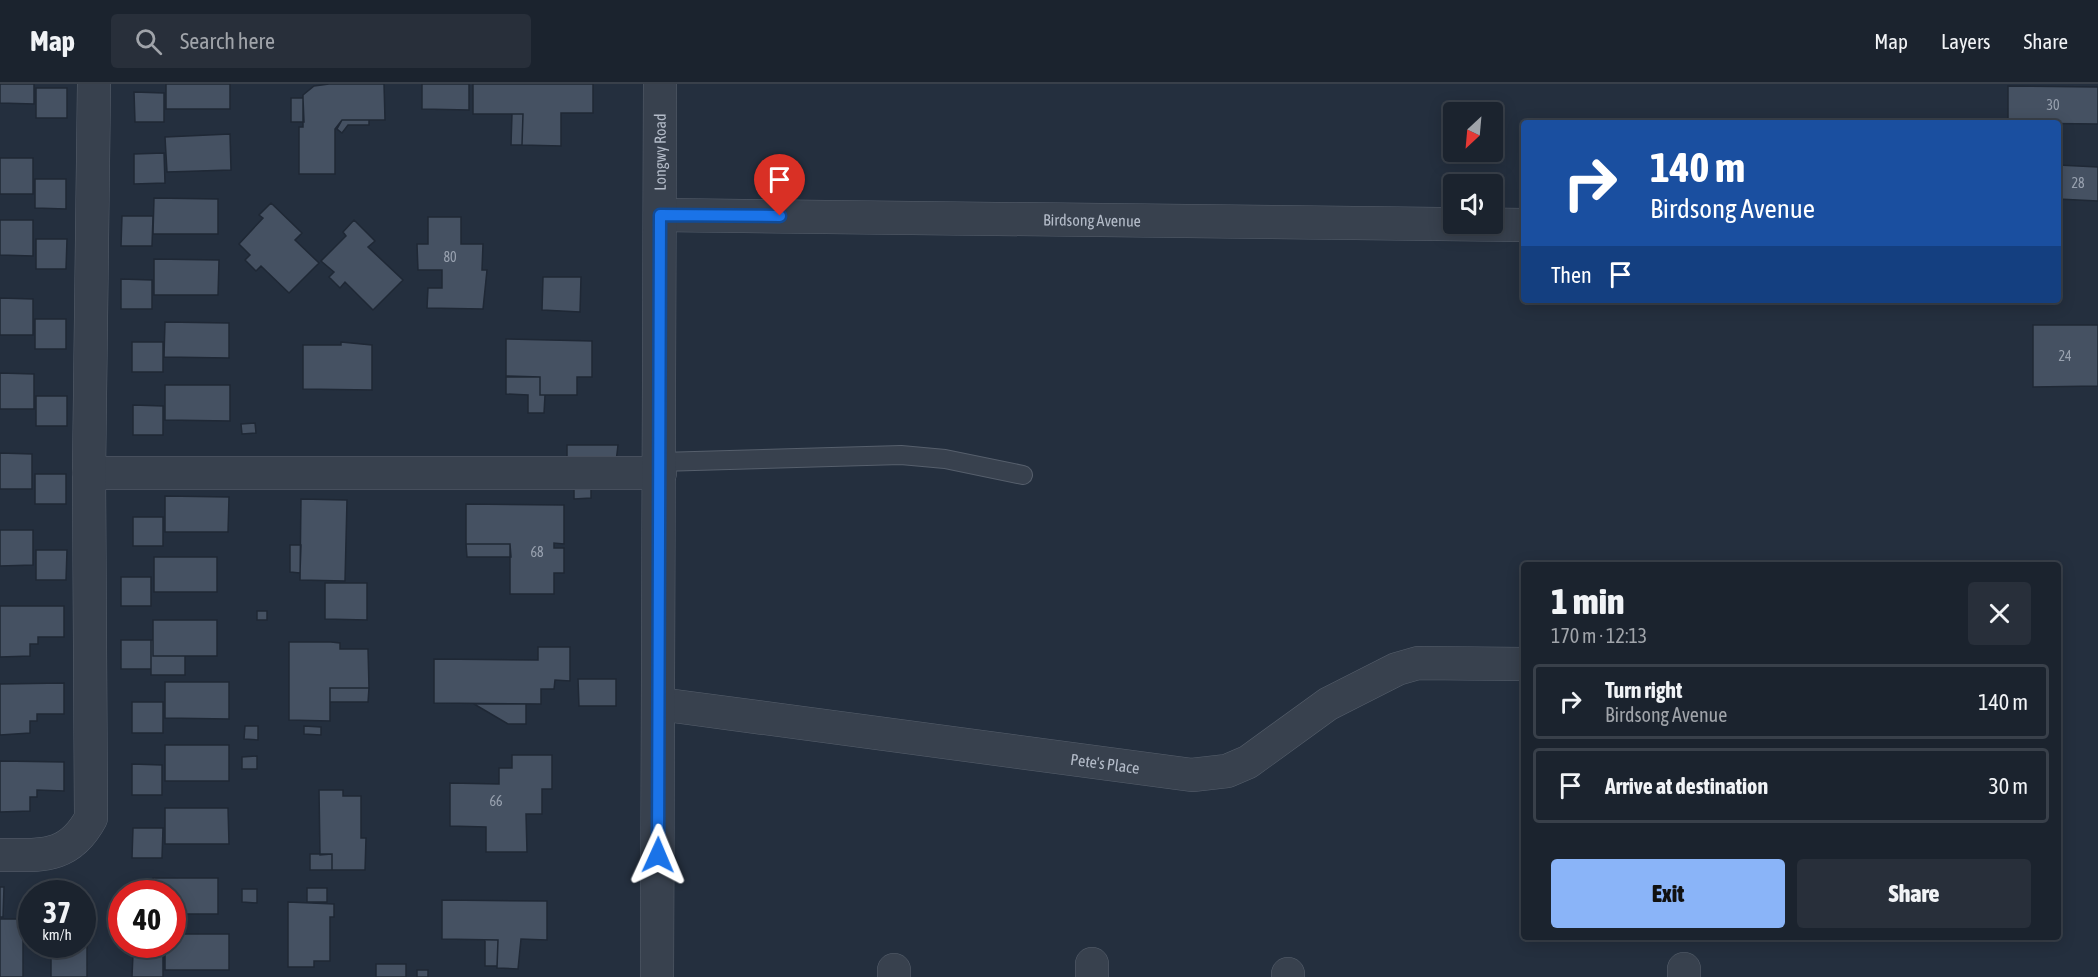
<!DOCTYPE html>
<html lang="en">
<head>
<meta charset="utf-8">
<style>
	:root { --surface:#1b232e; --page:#282f3a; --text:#f1f3f6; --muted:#a0a4aa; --line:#39404a; --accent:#8ab4f8 }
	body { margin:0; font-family:"Asap Condensed",sans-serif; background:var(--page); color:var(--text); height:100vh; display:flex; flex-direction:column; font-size:22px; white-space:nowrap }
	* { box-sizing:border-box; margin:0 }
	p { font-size:20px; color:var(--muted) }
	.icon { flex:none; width:33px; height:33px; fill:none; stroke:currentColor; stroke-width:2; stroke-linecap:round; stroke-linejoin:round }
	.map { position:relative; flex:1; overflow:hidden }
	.panel { position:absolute; left:1521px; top:478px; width:540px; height:378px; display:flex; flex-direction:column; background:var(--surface); border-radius:6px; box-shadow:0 3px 15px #0003,0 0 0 2px var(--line) }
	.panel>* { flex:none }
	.top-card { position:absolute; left:1521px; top:36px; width:540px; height:183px; border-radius:6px; box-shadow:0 3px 15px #0003,0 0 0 2px var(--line); background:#1a4fa0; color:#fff; overflow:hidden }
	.needle { width:39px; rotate:206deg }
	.buttons { position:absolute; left:1443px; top:18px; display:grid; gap:12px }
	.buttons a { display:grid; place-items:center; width:60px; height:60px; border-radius:6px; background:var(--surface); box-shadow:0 3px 15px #0003,0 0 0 2px var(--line); font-size:30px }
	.speed { position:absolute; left:18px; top:796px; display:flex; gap:12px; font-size:30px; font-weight:700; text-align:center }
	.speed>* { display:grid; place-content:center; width:78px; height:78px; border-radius:50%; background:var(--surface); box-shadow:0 3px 15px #0003,0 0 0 2px var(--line); line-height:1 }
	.speed small { font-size:15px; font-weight:400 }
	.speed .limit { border:9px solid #d22; background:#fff; color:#111 }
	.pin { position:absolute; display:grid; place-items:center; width:51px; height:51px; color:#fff; margin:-62px -26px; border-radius:50% 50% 50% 0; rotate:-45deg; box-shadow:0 0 6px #0007 }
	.pin .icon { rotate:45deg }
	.me { position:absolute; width:66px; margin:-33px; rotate:1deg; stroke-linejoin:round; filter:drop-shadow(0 0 4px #0008) }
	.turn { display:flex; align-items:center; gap:21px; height:126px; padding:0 30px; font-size:27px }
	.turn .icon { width:78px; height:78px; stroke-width:2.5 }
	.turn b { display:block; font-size:42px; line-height:51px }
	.then { display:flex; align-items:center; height:57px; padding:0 30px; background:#0003; gap:12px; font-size:22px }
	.round { display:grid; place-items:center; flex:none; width:63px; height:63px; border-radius:6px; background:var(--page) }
	.summary { display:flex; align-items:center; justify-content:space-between; height:102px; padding:0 30px }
	h1 { font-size:36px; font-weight:800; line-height:45px }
	.action { display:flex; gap:12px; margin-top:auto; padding:12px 30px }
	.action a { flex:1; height:69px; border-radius:6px; background:var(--accent); color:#111; font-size:24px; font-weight:800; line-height:69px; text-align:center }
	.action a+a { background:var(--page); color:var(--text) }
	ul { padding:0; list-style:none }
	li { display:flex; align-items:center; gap:18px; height:75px; margin:0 12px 9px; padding:0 18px; border:3px solid var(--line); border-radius:6px }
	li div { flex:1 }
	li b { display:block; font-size:22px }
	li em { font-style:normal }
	header { display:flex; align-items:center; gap:36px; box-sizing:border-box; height:84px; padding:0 30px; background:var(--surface); border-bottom:2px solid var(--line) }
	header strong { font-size:28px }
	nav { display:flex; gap:33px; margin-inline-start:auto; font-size:21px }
	.search { width:420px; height:54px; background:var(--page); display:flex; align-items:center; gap:15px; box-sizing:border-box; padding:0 21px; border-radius:6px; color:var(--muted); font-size:22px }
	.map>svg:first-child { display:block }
	.building { fill:#455162; stroke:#1f2835; stroke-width:1.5 }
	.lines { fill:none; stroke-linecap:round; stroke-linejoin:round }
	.service-casing { stroke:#565f6c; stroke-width:20 }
	.minor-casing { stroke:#565f6c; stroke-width:34 }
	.tertiary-casing { stroke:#565f6c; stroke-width:34 }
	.service { stroke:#38414e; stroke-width:18 }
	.minor { stroke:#38414e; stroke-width:33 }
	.tertiary { stroke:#38414e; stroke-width:33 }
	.route-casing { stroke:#114b97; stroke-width:15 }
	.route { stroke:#1a73e8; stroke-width:10 }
	.labels { text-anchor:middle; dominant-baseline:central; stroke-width:4.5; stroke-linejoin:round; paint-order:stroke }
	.number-label { font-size:14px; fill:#98a1af }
	.street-label { font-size:16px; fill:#b4bcc9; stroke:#1d2633 }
</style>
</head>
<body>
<header>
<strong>Map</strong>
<div class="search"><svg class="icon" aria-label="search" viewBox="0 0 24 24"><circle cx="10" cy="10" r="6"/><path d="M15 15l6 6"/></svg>Search here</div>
<nav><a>Map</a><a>Layers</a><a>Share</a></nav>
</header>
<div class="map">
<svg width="2098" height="893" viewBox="0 0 2098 893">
	<rect width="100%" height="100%" fill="#242f3e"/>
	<!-- building -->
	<path class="building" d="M0,0H34V20L0,19Z
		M166,0H230V25H166Z
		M329,0H384L385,36H342L335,45V90H299V43H303V11L314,2Z
		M422,0H469V26L422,25Z
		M473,0H593V29H561V62L522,61L523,30H473Z
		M2008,2L2098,3V40L2008,39Z
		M36,4H67V34H36Z
		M134,8L164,9V38H135Z
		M291,14H303L304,38H291Z
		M512,30H523L522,61H511Z
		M342,36H369V41H348L342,49L337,45Z
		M230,50L231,86L167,88L165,53Z
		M164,69L165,99L134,100V70Z
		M0,74H33V110H0Z
		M2058,81L2098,83V117L2058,115Z
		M35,95H66V125L35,124Z
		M154,114L218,115V150H153Z
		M271,119L302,149L295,156L319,179L289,209L261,182L256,187L245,176L250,171L239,160L263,134L259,131Z
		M122,132H153L152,162H121Z
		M428,133H461V160H483L482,186H487L483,225L427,224L428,204H442V186H418L417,160H428Z
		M0,136H33V172L0,171Z
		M354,136L375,157L368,163L403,196L373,226L345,198L340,204L329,193L334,188L321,177L346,152L343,148Z
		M36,155H67L66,185H36Z
		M154,175L219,176L218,211H154Z
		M543,193H581L580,228L542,226Z
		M121,195L152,196V225H121Z
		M0,214L33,215V251H0Z
		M35,235H66V265H35Z
		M165,238L229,239V274L164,273Z
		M2033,241H2098V302L2033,303Z
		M506,255L592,257V293H577V311H540V293H506Z
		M132,258H163V288H132Z
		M341,258L372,261V306L303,305V261H341Z
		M0,289L34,290V325H0Z
		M506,292L540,293V311H545L544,329H528V311L506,310Z
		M165,301H230V337L165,336Z
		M36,312H67V342H36Z
		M133,321L163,322V351H133Z
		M255,339L256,349L242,350L241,340Z
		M567,361H618L616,378L567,377Z
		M0,369L32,370V405H0Z
		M35,390H66V420H35Z
		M574,402H591V414L574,415Z
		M165,412L229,413L228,448H165Z
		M301,415L347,416L345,497L300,496Z
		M466,420L564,421V460L554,459V464H564V489H554V510H510V460H466Z
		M133,433H163V462H133Z
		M0,446H33V481L0,482Z
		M466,460H510L511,473H467Z
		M290,461H301L300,489L290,488Z
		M36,466H67L66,496H36Z
		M154,473H217V508H154Z
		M121,493H151V522H121Z
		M325,499H367V536L325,535Z
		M0,522H64V553H38V560H30V572L0,573Z
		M257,527H267V536H257Z
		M153,536H217V572H153Z
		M121,556H151V585H121Z
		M151,556H153V572H185V591H151Z
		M289,558H331L340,559V565H368L369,604H330V637L289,636Z
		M538,563H570V597L555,596L554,605H541V620L434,619V575L538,576Z
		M578,595H616V622H579Z
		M165,598H229V635L165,634Z
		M64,599V630H37V637H30V649L0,651V600Z
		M330,604H369L368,618H330Z
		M132,618H163V649H132Z
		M474,620H526V640H508Z
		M245,642H258V656L244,655Z
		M304,642L321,643V651L304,650Z
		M165,661H229V697H165Z
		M512,671H552V705H542V730H526L527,768H486V743L450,742V699L499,700V684H512Z
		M257,672V685H242V673Z
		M0,677L64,678V707L37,706V713H30V727L0,728Z
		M132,680L162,681V711H132Z
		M319,706H343V712H361V754H366L365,786H332V770L320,771Z
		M165,724H228L229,760H165Z
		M133,744H163L162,774H132Z
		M310,770H332V786H310Z
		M153,794H218V830H172V810H154Z
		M36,802L67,803V810H36Z
		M0,803H4L3,833H0Z
		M307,804H327V818H307Z
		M242,805H257V819L242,818Z
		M442,816L547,817V856L521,855L518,885L497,884L498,856L442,855Z
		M288,818L334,820V833H330V877H314V883H288Z
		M0,835H23V893H0Z
		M82,835H87V893H51V861H82Z
		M172,850H229V886H165V861H172Z
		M485,856H498L497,882H485Z
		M133,870H163V893H132Z
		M376,880H406V893H376Z
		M417,886H428V893H417Z"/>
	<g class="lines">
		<defs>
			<path id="service" d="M660,378L901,371L945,375L1023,391"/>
			<g id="minor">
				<path id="s1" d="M660,131L1524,141"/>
				<path d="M89,389H660"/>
				<path id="s2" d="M659,620L1192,691L1227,687L1248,678L1328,620L1397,585L1418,579L1524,580"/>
				<path d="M0,771C42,771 69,775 91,734L89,389L94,0"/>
				<path d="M1092,880V893"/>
				<path d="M1288,890V893"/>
				<path d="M894,893V886"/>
				<path d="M1684,893V885"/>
			</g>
			<g id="tertiary">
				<path id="s3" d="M657,893L660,0"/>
			</g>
		</defs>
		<!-- service casing -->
		<use href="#service" class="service-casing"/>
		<!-- minor casing -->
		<use href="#minor" class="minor-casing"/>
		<!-- tertiary casing -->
		<use href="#tertiary" class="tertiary-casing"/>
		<!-- service -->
		<use href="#service" class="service"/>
		<!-- minor -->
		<use href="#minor" class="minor"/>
		<!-- tertiary -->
		<use href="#tertiary" class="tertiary"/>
	</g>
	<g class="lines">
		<defs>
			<path id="route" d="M658,771L660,131L780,132"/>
		</defs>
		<!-- route casing -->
		<use href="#route" class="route-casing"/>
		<!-- route -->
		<use href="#route" class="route"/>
	</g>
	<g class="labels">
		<!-- number labels -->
		<g class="number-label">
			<text x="2053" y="21">30</text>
			<text x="2078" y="99">28</text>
			<text x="450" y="173">80</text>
			<text x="2065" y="272">24</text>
			<text x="537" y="468">68</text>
			<text x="496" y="717">66</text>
		</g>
		<!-- street labels -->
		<g class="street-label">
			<text stroke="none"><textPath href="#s3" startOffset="825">Longwy Road</textPath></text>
			<text stroke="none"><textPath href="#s1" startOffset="432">Birdsong Avenue</textPath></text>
			<text stroke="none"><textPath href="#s2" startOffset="450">Pete's Place</textPath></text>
		</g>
	</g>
</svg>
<div class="buttons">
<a><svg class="needle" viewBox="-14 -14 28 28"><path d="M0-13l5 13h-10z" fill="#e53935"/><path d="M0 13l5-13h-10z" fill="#a0a4aa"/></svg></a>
<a><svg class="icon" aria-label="sound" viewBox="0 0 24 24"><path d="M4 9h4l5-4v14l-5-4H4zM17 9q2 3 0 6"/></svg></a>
</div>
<div class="speed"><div>37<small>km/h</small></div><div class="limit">40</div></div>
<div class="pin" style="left:780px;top:132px;background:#d93025"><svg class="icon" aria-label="arrive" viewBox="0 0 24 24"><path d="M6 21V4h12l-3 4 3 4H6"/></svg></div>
<svg class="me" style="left:658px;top:771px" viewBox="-20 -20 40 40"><path d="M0-17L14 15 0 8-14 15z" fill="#1a73e8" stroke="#fff" stroke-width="4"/></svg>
<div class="top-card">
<div class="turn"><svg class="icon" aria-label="right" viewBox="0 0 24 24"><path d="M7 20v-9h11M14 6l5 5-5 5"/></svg><div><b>140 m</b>Birdsong Avenue</div></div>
<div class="then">Then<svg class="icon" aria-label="arrive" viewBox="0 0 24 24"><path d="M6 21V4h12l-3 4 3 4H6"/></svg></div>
</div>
<section class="panel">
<div class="summary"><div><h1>1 min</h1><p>170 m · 12:13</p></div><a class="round"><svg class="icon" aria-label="close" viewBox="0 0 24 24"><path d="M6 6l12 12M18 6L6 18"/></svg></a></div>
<ul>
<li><svg class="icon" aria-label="right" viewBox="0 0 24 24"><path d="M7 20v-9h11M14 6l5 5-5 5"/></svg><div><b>Turn right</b><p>Birdsong Avenue</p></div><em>140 m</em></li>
<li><svg class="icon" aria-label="arrive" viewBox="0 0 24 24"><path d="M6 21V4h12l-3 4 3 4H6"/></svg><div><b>Arrive at destination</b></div><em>30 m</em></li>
</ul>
<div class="action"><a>Exit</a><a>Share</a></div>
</section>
</div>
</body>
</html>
